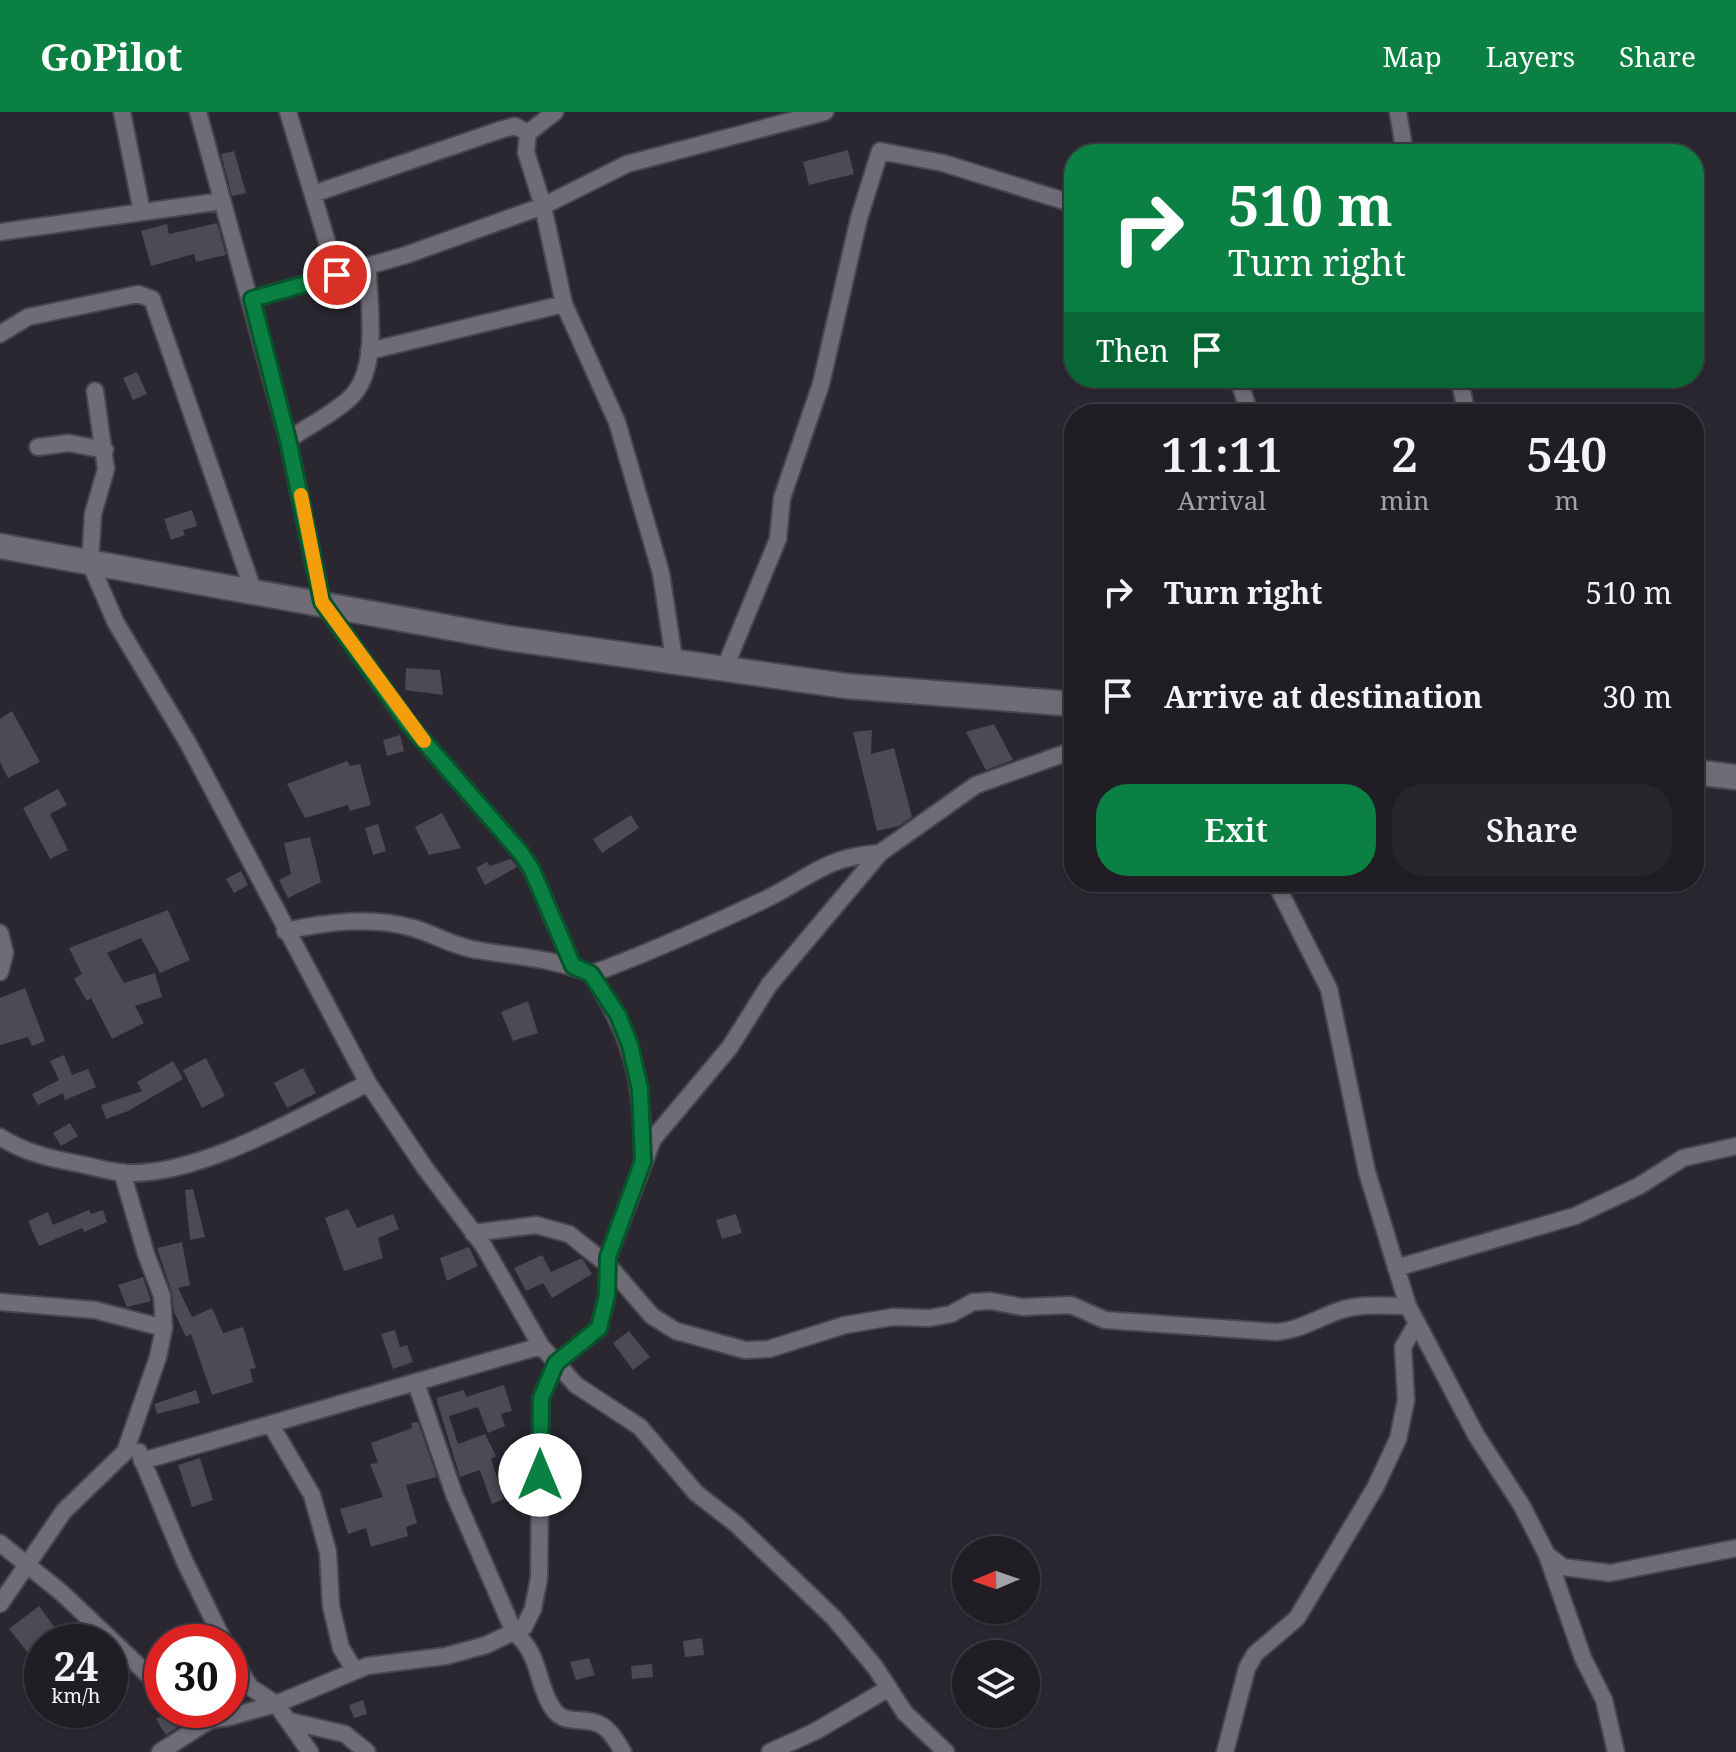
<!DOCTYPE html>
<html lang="en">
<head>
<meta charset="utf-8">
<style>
	:root { --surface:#201d25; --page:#28262d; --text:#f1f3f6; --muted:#a2a2a7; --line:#3d3b42; --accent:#0b8043 }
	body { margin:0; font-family:"Noto Serif",serif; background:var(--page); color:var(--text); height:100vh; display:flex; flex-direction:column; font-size:30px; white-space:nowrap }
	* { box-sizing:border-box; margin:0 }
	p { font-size:26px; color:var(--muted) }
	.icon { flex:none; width:44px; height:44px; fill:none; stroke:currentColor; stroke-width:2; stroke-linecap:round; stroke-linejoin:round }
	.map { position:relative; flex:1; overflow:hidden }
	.sheet { position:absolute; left:1064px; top:292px; width:640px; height:488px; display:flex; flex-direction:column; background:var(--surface); border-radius:32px; box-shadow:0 2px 6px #0004,0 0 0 2px var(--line) }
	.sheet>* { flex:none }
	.banner { position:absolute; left:1064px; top:32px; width:640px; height:244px; border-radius:32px; box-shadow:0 2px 6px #0004,0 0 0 2px var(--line); background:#0b8043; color:#fff; overflow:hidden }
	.needle { width:52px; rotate:268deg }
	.fabs { position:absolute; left:952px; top:1424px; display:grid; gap:16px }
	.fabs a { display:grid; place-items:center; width:88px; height:88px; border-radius:50%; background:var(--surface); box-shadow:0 2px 6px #0004,0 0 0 2px var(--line); font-size:40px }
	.speed { position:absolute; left:24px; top:1512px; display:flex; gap:16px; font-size:40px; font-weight:700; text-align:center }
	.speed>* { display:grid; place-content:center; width:104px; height:104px; border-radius:50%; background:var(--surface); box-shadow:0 2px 6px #0004,0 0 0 2px var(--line); line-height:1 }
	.speed small { font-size:20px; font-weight:400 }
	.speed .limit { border:12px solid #d22; background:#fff; color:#111 }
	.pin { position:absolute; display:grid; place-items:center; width:68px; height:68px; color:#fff; margin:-34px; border:4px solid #fff; border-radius:50%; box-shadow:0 2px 8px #0007 }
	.me { position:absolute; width:88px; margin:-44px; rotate:0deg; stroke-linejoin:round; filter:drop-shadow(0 0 6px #0008) }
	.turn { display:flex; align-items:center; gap:28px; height:168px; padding:0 32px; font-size:36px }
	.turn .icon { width:104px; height:104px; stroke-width:2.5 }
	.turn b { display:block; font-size:56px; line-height:68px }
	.then { display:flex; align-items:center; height:76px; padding:0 32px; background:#0003; gap:16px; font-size:30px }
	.eta { display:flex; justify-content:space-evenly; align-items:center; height:136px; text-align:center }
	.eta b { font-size:48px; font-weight:600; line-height:56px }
	.cta { display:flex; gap:16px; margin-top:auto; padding:16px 32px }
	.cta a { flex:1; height:92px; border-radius:32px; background:var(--accent); color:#fff; font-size:32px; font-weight:600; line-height:92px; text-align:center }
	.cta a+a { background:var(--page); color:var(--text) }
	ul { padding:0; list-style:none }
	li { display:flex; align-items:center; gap:24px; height:104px; padding:0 32px }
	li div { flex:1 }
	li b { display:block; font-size:30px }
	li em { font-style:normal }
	header { display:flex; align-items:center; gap:48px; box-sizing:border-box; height:112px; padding:0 40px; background:var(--accent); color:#fff }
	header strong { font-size:38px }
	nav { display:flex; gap:44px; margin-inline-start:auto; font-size:28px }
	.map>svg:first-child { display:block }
	.building { fill:#4d4a55 }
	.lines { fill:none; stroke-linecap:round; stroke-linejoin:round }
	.street-casing { stroke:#48454e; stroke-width:20 }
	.secondary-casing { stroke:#48454e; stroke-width:28 }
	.street { stroke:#6f6c78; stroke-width:16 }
	.secondary { stroke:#6f6c78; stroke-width:24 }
	.route-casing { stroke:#07532c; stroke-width:20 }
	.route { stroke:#0b8043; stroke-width:14 }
	.slow { stroke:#f59e0b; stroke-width:14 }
</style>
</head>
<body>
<header>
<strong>GoPilot</strong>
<nav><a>Map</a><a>Layers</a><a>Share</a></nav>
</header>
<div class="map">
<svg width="1736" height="1640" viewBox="0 0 1736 1640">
	<rect width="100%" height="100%" fill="#2a2731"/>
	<!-- building -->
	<path class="building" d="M848,38L854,62L809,73L803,50Z
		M234,39L246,81L232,84L221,42Z
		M217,111L226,143L196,150L194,142L151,154L141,119L167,112L169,122Z
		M137,260L147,282L133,288L123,266Z
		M192,398L197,414L183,418L185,423L171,428L164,407Z
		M406,556L440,558L443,583L405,578Z
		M12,599L40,650L8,666L0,650V607Z
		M994,612L1013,648L986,658L966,620Z
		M872,618L871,642L894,636L912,705L899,714L877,719L853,620Z
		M400,623L404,639L387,644L383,628Z
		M347,649L350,654L360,652L371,693L350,699L348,693L305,706L287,672Z
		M58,677L67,693L50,702L68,738L50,747L23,696Z
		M442,701L461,736L429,743L415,715Z
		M631,703L639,716L602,741L593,727Z
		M378,712L386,739L373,743L365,716Z
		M310,725L321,770L288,786L279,768L291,762L284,731Z
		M511,747L517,755L485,773L476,756L487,750L490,754Z
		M241,759L248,773L234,781L226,767Z
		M168,798L190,848L160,861L141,826L107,841L124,871L155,861L162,885L135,894L144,911L112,927L91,886L87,889L74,867L82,862L69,836Z
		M25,876L45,929L32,934L28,925L0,933V886Z
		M528,889L538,921L513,929L501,900Z
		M64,943L72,963L88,957L96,975L65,988L63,981L38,993L32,982L59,968L50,949Z
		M206,946L225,984L202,996L183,958Z
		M173,949L183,967L128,999L106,1007L101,993L142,979L137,970Z
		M303,956L316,981L287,996L274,971Z
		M70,1011L78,1024L61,1034L53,1021Z
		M193,1077L205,1125L190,1128L185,1078Z
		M348,1097L357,1116L393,1102L399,1117L378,1126L383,1146L344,1159L325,1106Z
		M89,1098L91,1102L103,1098L107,1110L84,1120L82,1116L39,1134L28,1109L48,1100L53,1113Z
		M736,1102L742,1121L722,1127L716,1108Z
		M182,1130L190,1173L178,1176L192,1205L212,1196L223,1221L243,1215L256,1256L250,1257L253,1270L212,1283L191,1222L186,1225L174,1200L172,1181L157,1136Z
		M469,1135L478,1154L447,1169L440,1146Z
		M542,1143L551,1160L582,1146L592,1162L552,1186L543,1171L526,1179L514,1156Z
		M143,1165L151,1189L127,1195L118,1173Z
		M395,1218L400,1235L407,1233L413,1250L393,1257L381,1222Z
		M629,1219L650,1245L633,1258L613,1231Z
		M504,1273L512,1299L501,1302L505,1314L488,1321L478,1295L449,1304L458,1332L485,1322L496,1344L491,1347L504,1387L492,1392L480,1358L460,1365L436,1286L464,1278L466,1285Z
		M196,1278L200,1291L157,1302L154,1292Z
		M418,1310L437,1365L406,1373L417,1411L406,1415L408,1424L371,1435L366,1416L348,1422L340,1397L383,1385L370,1352L378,1351L371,1331L412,1316L411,1311Z
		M200,1346L213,1388L192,1395L178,1353Z
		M39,1494L58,1520L29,1542L9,1517Z
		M702,1526L704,1543L685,1545L683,1529Z
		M589,1546L595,1563L576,1568L570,1550Z
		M652,1552L653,1565L632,1567L631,1554Z
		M363,1588L367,1602L354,1606L349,1593Z
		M171,1598H178L187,1609L166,1623L156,1607Z"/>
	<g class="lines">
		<defs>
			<path id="street" d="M122,0L142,100
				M198,0L288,328L322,490L408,611L521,741L532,758L573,854
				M288,0L337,163
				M555,0L528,21L526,40L543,94L564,192L617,310L661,461L674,547
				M1398,0L1405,42
				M313,82L500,18L515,14L528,21
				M0,120L222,89
				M252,187L406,143L543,94L627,52L825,0
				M0,222L28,205L138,182L152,187L253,478
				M369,239L564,192
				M1238,266L1250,302
				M1459,266L1467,302
				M95,279L106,357L93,402L90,451L116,511L188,631L368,971L425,1056L483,1133L541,1234L576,1273L640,1315L696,1381L736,1412L834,1506L875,1555L905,1601L946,1640
				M288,328C308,314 333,302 350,286C381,256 368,193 368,154
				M38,335L69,331L105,338
				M725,555L778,427L782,386L821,272L859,106L880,39L943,51L1074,92
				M1275,770L1329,877L1367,1060L1408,1194L1476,1323L1522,1394L1547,1443L1563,1455L1610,1461L1736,1436
				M285,819C327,810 370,804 413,816C434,822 455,835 477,838C516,845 554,846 591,862C632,924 643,969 643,1044
				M0,821L5,841L0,860
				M591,862C649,841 706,815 762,789C809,767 823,745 880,741
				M0,1025C24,1040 48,1046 75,1051C92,1054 111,1061 129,1061C201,1063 304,1003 368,971
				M473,1121L536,1113L569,1122L608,1153L652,1204L676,1219L745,1238L769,1237L845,1213L893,1205L930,1206L951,1202L973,1190L991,1189L1022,1195L1071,1193L1105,1208L1277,1220C1300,1218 1316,1207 1338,1199C1360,1191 1385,1194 1408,1194
				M1396,1156L1575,1104L1639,1074L1683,1046L1736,1034
				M0,1190L95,1198L164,1216
				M416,1271L454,1382L514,1520C542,1544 535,1570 553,1597C565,1614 583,1604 599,1612C610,1617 617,1630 623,1640
				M271,1313L312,1383L328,1440L331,1494L341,1536L355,1559
				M139,1340L184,1448L224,1530
				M142,1349L541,1234
				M0,1431L62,1481L162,1576
				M1547,1443L1583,1546L1604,1588L1616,1640
				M0,1492L64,1399L125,1340L158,1245L164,1216L162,1184L146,1142L122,1060
				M230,1542L250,1575L276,1592L310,1640
				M189,1598L210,1608L229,1605L276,1592L367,1554L446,1544L486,1533L524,1515L533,1497L539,1466L541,1286L556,1251L599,1216L607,1183L608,1145L653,1027L730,935L769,873L880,741L976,673L1074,638
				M289,1609L345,1622L367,1640
				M160,1640L210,1608
				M770,1640L816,1619L889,1576
				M1225,1640L1247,1556L1255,1542L1297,1506L1375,1376L1398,1327L1406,1288L1403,1235L1417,1211"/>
			<path id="secondary" d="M0,434L507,526L846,574L1074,592
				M1694,660L1736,665"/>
		</defs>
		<!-- street casing -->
		<use href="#street" class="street-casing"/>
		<!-- secondary casing -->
		<use href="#secondary" class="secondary-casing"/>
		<!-- street -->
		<use href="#street" class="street"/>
		<!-- secondary -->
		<use href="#secondary" class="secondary"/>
	</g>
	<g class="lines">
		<defs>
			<path id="route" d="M337,163L252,187L288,328L322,490L408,611L521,741L532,758L573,854L591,862L618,903L630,933L640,977L643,1049L608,1145L607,1183L599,1216L556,1251L541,1286L540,1363"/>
		</defs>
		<!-- route casing -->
		<use href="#route" class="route-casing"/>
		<!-- route -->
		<use href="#route" class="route"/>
		<!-- slow -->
		<path class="slow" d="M301,383L322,490L424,629"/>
	</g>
</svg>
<div class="fabs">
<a><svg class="needle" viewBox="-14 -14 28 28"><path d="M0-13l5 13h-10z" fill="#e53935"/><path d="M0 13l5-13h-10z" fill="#a2a2a7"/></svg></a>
<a><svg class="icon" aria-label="layers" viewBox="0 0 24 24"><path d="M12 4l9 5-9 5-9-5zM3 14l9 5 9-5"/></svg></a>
</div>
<div class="speed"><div>24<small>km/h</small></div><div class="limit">30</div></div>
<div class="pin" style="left:337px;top:163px;background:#d93025"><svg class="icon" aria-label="arrive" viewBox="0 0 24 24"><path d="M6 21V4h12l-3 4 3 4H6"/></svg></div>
<svg class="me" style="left:540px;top:1363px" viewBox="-20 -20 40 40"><circle r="19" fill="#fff"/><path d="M0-13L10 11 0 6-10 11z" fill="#0b8043"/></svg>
<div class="banner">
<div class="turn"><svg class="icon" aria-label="right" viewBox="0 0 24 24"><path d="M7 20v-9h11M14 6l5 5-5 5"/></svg><div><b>510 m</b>Turn right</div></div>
<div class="then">Then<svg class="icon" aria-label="arrive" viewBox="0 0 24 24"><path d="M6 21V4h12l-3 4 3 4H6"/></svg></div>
</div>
<section class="sheet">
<div class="eta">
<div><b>11:11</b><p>Arrival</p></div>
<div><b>2</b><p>min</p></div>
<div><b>540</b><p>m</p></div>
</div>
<ul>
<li><svg class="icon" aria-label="right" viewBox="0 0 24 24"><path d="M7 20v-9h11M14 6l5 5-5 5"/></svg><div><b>Turn right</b></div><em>510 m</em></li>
<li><svg class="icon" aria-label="arrive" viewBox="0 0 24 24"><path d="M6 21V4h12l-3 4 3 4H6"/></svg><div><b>Arrive at destination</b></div><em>30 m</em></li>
</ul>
<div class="cta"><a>Exit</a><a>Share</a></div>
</section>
</div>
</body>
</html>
